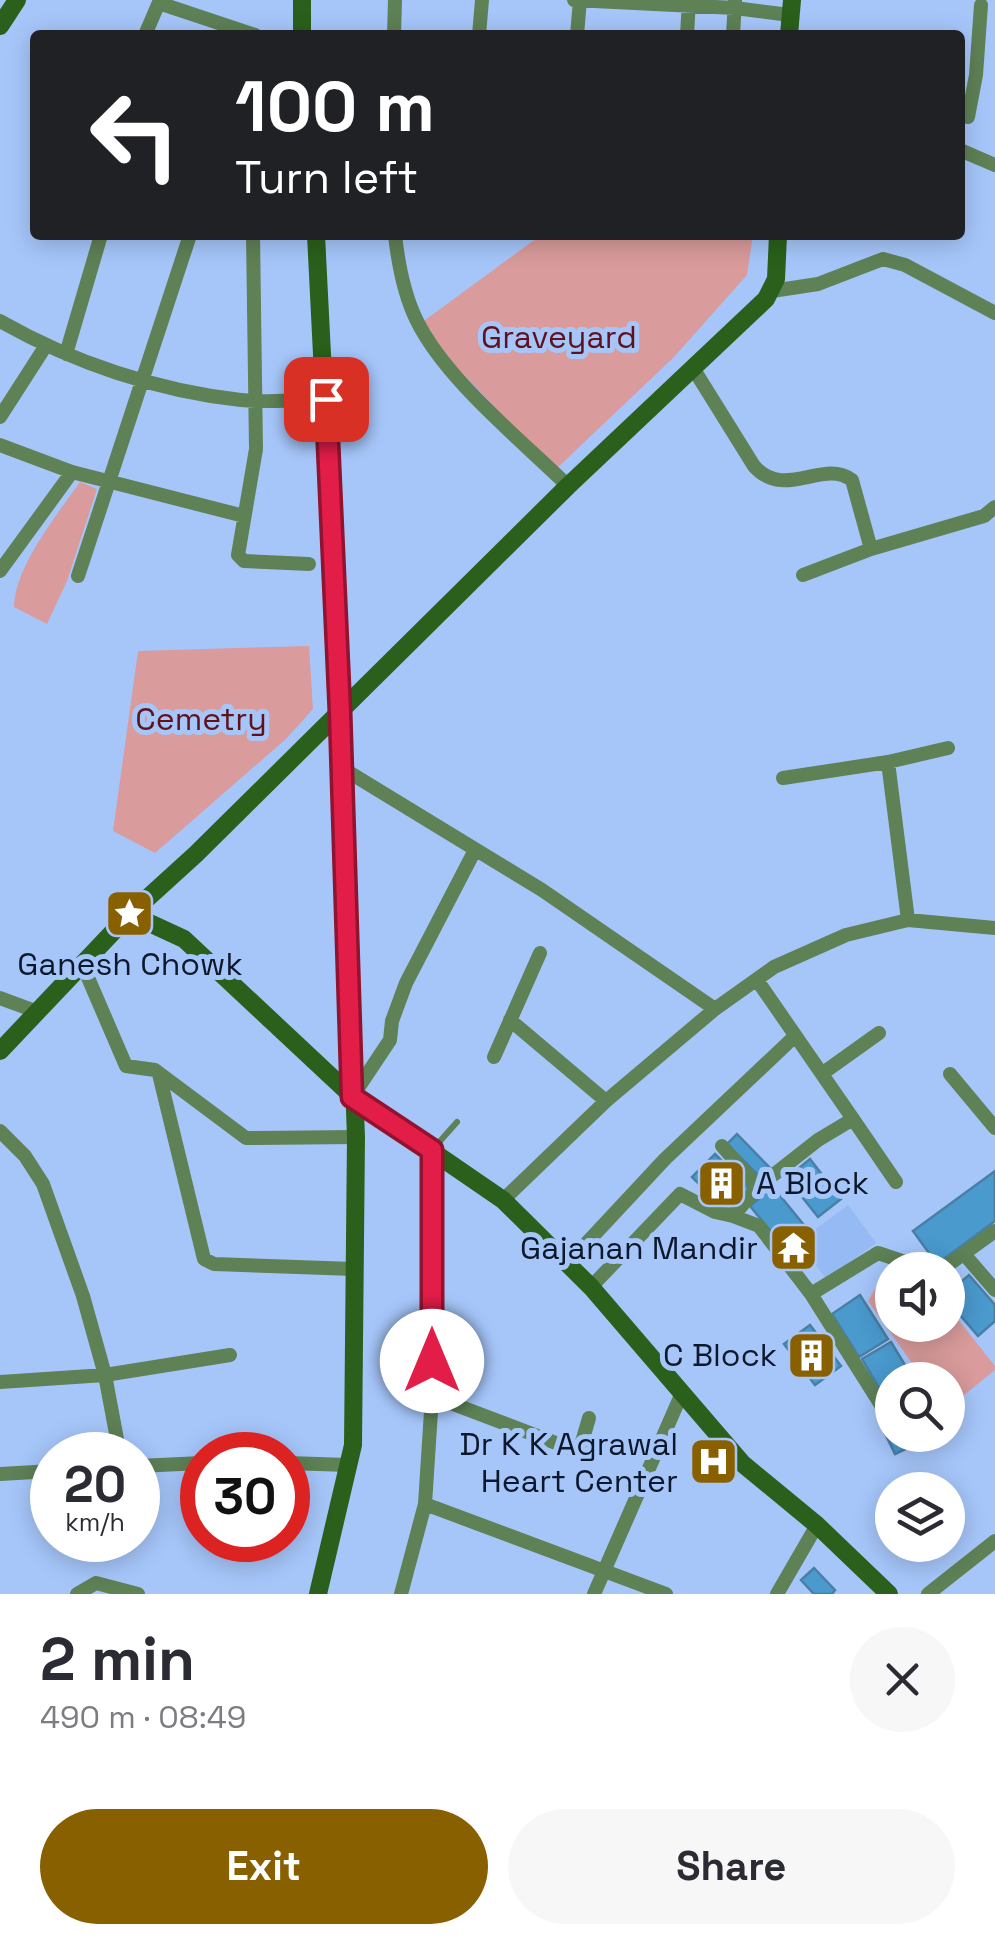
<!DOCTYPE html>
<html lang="en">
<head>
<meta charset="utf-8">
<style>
	:root { --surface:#fff; --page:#f7f7f7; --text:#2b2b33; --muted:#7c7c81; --accent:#896000 }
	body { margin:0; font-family:"Space Grotesk",sans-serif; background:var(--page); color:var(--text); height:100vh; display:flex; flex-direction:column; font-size:38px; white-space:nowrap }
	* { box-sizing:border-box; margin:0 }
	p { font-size:32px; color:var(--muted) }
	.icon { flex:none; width:55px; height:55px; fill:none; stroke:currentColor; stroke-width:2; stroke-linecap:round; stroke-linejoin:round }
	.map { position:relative; height:1594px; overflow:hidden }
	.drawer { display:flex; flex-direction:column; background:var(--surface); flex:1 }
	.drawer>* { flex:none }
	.hud { position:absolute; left:30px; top:30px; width:935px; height:210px; border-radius:10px; box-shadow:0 5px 25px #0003; background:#202124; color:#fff; overflow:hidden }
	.controls { position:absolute; left:875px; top:1252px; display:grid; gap:20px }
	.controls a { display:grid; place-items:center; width:90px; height:90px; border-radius:50%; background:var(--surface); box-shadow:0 5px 25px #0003; font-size:50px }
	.speed { position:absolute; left:30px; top:1432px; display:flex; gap:20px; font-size:50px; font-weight:700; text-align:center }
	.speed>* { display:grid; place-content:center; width:130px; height:130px; border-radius:50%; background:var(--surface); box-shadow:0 5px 25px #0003; line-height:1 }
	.speed small { font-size:25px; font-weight:400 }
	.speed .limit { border:15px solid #d22; background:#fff; color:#111 }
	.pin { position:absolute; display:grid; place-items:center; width:85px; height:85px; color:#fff; margin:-42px; border-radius:20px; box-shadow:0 5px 15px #0006 }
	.me { position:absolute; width:110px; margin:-55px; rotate:0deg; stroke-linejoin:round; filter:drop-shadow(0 0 8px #0008) }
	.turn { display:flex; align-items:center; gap:35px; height:210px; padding:0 40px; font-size:45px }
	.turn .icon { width:130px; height:130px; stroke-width:2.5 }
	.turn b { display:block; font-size:70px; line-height:85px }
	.round { display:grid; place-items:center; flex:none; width:105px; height:105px; border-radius:52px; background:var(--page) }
	.summary { display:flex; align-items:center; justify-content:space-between; height:170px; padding:0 40px }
	h1 { font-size:60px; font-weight:800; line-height:75px }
	.action { display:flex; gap:20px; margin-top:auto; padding:20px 40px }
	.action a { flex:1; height:115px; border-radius:60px; background:var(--accent); color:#fff; font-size:40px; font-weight:800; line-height:115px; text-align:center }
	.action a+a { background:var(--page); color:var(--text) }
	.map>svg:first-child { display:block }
	.built { fill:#96baf3 }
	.green { fill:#d99b9b }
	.building { fill:#4a9ace; stroke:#497fa4; stroke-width:2.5 }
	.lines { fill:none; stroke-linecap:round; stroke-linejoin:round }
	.lane { stroke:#5e8156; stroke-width:6 }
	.street { stroke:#5e8156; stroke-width:14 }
	.secondary { stroke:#2a601b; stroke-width:18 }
	.route-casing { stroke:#92132f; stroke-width:25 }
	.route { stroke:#e11d48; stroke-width:18 }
	.labels { text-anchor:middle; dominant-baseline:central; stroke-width:10; stroke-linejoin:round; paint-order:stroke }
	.park-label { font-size:32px; fill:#61111b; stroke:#a6c6fa }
	.poi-label { font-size:32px; fill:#0d182b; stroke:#a6c6fa; text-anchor:end }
</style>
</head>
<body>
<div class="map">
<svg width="995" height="1594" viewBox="0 0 995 1594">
	<rect width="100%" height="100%" fill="#a6c6fa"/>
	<!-- built -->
	<path class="built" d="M848,1205L876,1243L826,1279L798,1242Z"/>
	<!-- green -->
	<path class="green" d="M541,235H753L747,275L674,357L555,470L417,326Z
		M80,482L97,489L67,581L47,624L14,607C15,566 57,515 80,482Z
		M309,646L313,709L286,739L155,853L113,831L138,651Z
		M887,1268L892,1271V1325H948V1307L995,1366V1370L948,1408V1380H924L868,1301Z"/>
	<!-- building -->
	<path class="building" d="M737,1134L773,1171L763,1180L727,1144Z
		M715,1154L750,1189L727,1212L692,1177Z
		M810,1159L841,1199L818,1217L787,1178Z
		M995,1171V1221L937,1264L913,1231Z
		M773,1187L804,1225L781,1244L750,1206Z
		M793,1238L803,1251L793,1259L783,1246Z
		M969,1275L995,1305V1321L978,1336L948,1301V1293Z
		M860,1295L888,1339L859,1357L832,1314Z
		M810,1325L841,1366L815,1385L784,1344Z
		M891,1342L914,1380H892V1400L888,1403L862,1359Z
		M892,1419V1435H935L895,1454L881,1425Z
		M709,1448L730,1469L720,1479L699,1458Z
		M814,1568L835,1590L832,1594H814L801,1580Z"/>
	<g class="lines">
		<!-- lane -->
		<path class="lane" d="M433,1149L457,1122"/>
		<!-- street -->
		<path class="street" d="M574,0L735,8L790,15
			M159,3L255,35
			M145,35L160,0
			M394,35L395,0
			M479,35L482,0
			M577,35L580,0
			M687,35L689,0
			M733,35L735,1
			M968,117L976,75L981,5
			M960,150L995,165
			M253,235L256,449L238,555L244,561L309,564
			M395,235C398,262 404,294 416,319C444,378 520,439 568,486
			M772,291L818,284L883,259L905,265L995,313
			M0,321C72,362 157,391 241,400C269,403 298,400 326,399
			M66,354L101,235
			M693,368L754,466C785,501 823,458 852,480L871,549
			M0,417L45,347
			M0,445L72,472L244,516
			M0,571L72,472
			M803,575L871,549L984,516L995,507
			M78,576L190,235
			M888,762L908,920
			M342,768L542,890L715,1009
			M783,778L888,762L948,748
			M83,966L126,1066L155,1070L246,1138L356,1137
			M757,980L853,1119
			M0,998L38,1012
			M510,1020L606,1101
			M494,1057L540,953
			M823,1073L879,1033
			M159,1074L204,1259L214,1264L354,1269
			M950,1074L995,1128
			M354,1094L390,1040L392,1021L406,983L475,850
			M0,1131L25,1156L43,1184L83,1296L105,1375L120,1455
			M758,1187L818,1140L853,1119L896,1182
			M503,1200L606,1101L715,1009L774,967L846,935L908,920L995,928
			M733,1216L759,1226L811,1294L881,1405
			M964,1254L995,1290
			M567,1264L665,1159L794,1037
			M941,1270L995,1231
			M591,1287L680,1194L715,1212L733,1216L758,1187L722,1146
			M811,1294L878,1253L929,1270
			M0,1382L105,1375L230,1355
			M432,1396L569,1448L582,1442L589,1418
			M288,1463L348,1465
			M138,1466L202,1463
			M0,1474L52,1471
			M425,1504L666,1594
			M77,1594L96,1583L138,1594
			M401,1594L425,1504L432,1396V1150
			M594,1594L682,1393
			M777,1594L817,1525
			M928,1594L995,1541"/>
		<!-- secondary -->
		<path class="secondary" d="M0,26L17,0
			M302,35V0
			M789,35L792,0
			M316,235L340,712L356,1137L353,1445L318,1594
			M130,914L184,939L353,1097L503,1200L591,1287L743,1464L817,1525L889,1594
			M0,1051L130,914L196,854L568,486L766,299L776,279L778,235"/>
	</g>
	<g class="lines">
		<defs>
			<path id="route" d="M326,399L340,712L352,1097L432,1150V1361"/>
		</defs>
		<!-- route casing -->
		<use href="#route" class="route-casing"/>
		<!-- route -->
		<use href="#route" class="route"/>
	</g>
	<!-- icons -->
	<defs>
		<symbol id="sight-square" viewBox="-11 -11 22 22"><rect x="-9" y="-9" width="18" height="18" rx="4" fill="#896000" stroke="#a6c6fa"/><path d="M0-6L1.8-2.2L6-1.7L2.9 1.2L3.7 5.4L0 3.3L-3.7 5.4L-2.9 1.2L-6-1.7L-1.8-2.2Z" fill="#fff"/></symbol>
		<symbol id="building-square" viewBox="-11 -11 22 22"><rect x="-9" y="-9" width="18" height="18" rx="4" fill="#896000" stroke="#a6c6fa"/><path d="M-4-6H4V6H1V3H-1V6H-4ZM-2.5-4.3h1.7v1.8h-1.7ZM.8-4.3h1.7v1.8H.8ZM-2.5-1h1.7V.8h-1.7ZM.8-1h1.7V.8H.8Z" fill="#fff"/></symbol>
		<symbol id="temple-square" viewBox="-11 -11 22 22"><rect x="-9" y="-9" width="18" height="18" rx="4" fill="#896000" stroke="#a6c6fa"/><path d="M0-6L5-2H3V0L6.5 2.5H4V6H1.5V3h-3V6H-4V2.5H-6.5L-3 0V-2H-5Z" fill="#fff"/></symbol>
		<symbol id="hospital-square" viewBox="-11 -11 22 22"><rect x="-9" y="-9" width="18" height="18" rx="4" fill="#896000" stroke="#a6c6fa"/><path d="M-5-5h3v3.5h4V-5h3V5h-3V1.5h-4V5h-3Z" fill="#fff"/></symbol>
	</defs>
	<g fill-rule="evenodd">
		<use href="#sight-square" x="102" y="886" width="55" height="55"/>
		<use href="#building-square" x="694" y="1156" width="55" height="55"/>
		<use href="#temple-square" x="766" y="1220" width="55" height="55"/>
		<use href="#building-square" x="784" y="1328" width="55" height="55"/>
		<use href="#hospital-square" x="686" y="1434" width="55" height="55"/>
	</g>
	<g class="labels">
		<!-- park labels -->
		<g class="park-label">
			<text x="559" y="337">Graveyard</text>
			<text x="201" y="719">Cemetry</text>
		</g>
		<!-- poi labels -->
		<g class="poi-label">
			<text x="130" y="964" text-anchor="middle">Ganesh Chowk</text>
			<text x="756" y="1183" text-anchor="start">A Block</text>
			<text x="758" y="1248">Gajanan Mandir</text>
			<text x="777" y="1355">C Block</text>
			<text x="678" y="1444">Dr K K Agrawal<tspan x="678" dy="37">Heart Center</tspan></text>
		</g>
	</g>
</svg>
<div class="controls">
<a><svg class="icon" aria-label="sound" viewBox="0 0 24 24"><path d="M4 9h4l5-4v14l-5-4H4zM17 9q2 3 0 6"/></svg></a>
<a><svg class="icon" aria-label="search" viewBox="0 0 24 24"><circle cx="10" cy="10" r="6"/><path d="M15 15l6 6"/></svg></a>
<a><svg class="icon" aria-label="layers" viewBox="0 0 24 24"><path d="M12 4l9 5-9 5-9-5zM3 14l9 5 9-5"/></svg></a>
</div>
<div class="speed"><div>20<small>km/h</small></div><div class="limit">30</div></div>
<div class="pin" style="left:326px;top:399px;background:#d93025"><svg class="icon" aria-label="arrive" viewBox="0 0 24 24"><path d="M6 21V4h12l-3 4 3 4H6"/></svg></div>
<svg class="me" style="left:432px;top:1361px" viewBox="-20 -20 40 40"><circle r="19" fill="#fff"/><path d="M0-13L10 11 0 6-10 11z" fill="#e11d48"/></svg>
<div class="hud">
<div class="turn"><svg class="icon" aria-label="left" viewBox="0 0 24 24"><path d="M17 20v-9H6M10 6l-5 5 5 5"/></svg><div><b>100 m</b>Turn left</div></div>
</div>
</div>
<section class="drawer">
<div class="summary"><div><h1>2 min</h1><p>490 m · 08:49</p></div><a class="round"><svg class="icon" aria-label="close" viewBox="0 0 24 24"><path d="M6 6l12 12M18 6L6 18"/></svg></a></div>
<div class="action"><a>Exit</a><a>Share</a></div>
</section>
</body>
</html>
